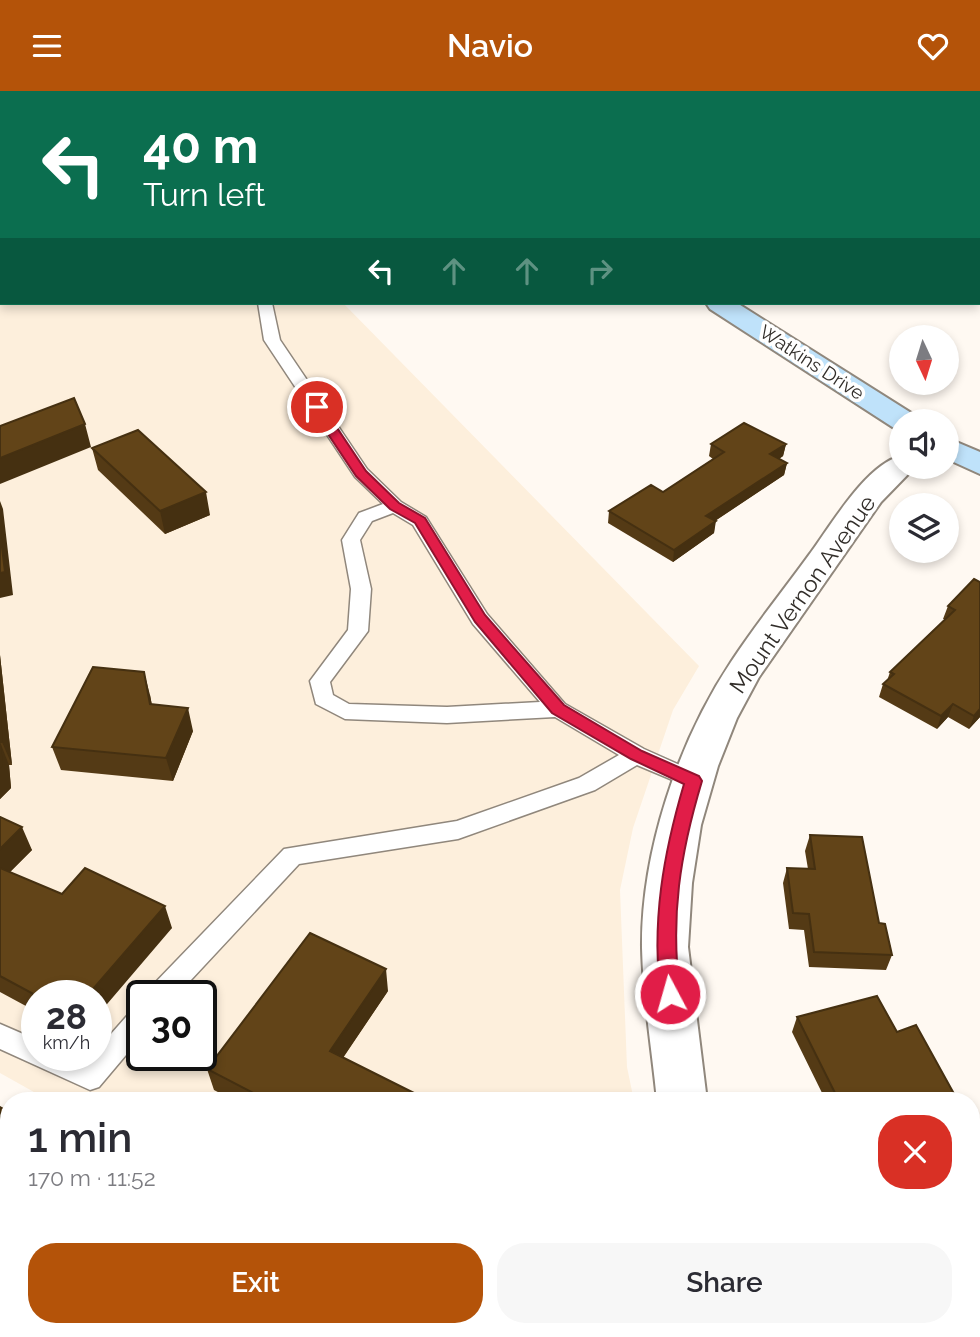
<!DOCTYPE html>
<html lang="en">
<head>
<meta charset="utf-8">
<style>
	:root { --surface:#fff; --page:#f7f7f7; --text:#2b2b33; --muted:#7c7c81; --accent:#b45309 }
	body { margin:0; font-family:Raleway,sans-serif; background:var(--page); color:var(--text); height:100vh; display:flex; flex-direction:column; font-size:26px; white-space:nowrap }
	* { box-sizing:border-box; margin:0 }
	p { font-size:23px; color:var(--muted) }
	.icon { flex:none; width:38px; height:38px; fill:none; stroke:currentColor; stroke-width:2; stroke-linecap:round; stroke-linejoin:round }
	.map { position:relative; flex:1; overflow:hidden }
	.details { position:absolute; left:0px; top:1001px; width:980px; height:245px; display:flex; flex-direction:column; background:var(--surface); border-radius:28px 28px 0 0; box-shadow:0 4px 10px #0003 }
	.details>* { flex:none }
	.guide { position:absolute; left:0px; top:0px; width:980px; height:214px; box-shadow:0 4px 10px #0003; background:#0b6e4f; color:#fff; overflow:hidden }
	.needle { width:46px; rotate:176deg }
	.tools { position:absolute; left:889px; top:234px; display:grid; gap:14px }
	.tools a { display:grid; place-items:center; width:70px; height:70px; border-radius:50%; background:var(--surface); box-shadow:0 4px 10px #0003; font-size:35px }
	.speed { position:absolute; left:21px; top:889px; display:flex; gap:14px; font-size:35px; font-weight:700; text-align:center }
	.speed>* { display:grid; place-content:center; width:91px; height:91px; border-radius:50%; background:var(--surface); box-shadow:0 4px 10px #0003; line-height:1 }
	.speed small { font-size:18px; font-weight:400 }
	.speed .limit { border:4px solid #111; border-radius:10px; background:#fff; color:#111 }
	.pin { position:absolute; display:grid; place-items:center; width:60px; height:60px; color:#fff; margin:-30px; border:4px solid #fff; border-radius:50%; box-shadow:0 2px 7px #0007 }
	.me { position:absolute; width:77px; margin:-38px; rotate:354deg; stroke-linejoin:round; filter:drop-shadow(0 0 5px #0008) }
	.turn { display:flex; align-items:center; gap:24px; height:147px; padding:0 28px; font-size:32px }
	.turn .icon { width:91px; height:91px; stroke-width:2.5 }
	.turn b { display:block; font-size:49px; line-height:60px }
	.lanes { display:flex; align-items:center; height:66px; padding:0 28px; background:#0003; justify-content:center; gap:35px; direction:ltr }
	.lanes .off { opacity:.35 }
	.round { display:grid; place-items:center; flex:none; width:74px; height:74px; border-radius:28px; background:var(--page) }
	.head { display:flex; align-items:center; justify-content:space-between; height:119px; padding:0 28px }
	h1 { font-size:42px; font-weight:600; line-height:52px }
	.cta { display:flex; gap:14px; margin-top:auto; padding:14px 28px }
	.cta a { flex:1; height:80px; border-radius:28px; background:var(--accent); color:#fff; font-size:28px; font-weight:600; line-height:80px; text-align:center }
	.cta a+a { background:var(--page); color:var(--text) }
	header { display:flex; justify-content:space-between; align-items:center; height:91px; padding:0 28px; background:var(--accent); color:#fff; font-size:32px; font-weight:600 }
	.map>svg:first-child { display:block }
	.built { fill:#fdefdc; fill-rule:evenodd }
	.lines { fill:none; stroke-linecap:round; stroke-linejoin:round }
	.service-casing { stroke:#90877c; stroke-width:3 }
	.minor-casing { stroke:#90877c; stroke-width:4 }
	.secondary-casing { stroke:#90877c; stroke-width:4 }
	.service { fill:#fff; fill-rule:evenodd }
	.minor { fill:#fff; fill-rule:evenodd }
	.secondary { fill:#bfe2fa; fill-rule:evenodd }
	.wall { fill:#543a15 }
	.shaded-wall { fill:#453011 }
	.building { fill:#624418; stroke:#453011; stroke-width:2 }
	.route { fill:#e11d48; stroke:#92132f; stroke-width:2 }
	.labels { text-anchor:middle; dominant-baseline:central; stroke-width:7; stroke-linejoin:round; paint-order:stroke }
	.far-street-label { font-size:19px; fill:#322e2a; stroke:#fff }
	.street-label { font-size:23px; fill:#322e2a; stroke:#fff }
</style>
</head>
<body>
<header><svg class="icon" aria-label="menu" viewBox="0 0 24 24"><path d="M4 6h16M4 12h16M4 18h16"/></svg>Navio<svg class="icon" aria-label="heart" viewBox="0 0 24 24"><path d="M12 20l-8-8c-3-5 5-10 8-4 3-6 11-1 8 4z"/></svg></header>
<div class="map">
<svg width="980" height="1246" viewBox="0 0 980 1246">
	<rect width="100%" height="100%" fill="#fff9f2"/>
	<!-- built -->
	<path class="built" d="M0,150L2,212H343L699,575L673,619L633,737L620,799L627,976L634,1010H50L0,982ZM37,905H96V964H37ZM142,905H201V964H142Z"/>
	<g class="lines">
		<defs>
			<path id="service" d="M102,0H114V2H103Z
				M258,212H272L280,249L367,378L401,411L426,426L487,523L565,613L644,658L702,684L705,690L702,696L694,698L637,674L595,699L458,748L299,773L176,905H146L150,897L284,758L457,730L579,687L619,664L555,626L447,632L345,628L316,613L310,590L348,539L351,498L342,449L359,422L383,413L355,386L264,249ZM393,422L413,434L473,533L540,611L447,616L349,613L333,604L330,591L368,540L371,498L360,449L372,430Z
				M142,915V945L99,996L90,999L0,958V933L37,949V964H69L86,972L93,964H96V960L133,918Z"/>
			<path id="minor" d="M901,365V376H915L881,411L759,586L737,627L718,675L701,734L692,792L688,856L707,1010H657C652,959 643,907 642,857C641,761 678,651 731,571C755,534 783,500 809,464C830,436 866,373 901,365Z
				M736,1237H793L796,1246H740Z"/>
			<path id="secondary" d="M467,0H488L489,2H468Z
				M706,212H737L916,325L920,331H901V339L894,337L710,218Z
				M947,347L980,361V383L947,368Z"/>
		</defs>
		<!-- service casing -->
		<use href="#service" class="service-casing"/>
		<!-- minor casing -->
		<use href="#minor" class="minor-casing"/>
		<!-- secondary casing -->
		<use href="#secondary" class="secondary-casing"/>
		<!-- service -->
		<use href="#service" class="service"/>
		<!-- minor -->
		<use href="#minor" class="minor"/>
		<!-- secondary -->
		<use href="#secondary" class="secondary"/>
	</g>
	<!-- wall -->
	<path class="wall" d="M711,353H786L783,365L779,368L787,372L784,384L715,430L714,442L673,471L608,432L609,420L663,401L713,368L709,365Z
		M92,357L210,424L165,443L98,379Z
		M974,488L980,626L969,638L948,626L937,638L879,606L883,593L887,590L890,581L945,528H943L948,515Z
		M0,564L12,674H9L11,697L0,708Z
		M150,604L152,614L193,640L173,690L61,679L52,656Z
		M0,726L32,759L10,781L62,803L172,837L37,905V921L0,901Z
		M810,744L879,832L892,864L886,879L809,876L804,839L789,838L783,792L787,777L808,778L805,760Z
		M388,900L343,967L416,1010H235L214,999L207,978Z
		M797,926L897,941L958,1010H826L792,941Z
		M0,1016L9,1021V1104L6,1107L0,1103Z
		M934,1237H971L980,1246H937Z"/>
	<!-- shaded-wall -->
	<path class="shaded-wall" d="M85,333L91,356L0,393V367Z
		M786,353L783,365L768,375L770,363Z
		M787,372L784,384L704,437L706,425Z
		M206,401L210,424L165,443L160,420Z
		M0,410L3,418L13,504L0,507Z
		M716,430L714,442L673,471L674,459Z
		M0,564L12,674L2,651L0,627Z
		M144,581L150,604L156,637L150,613Z
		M953,613L948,626L937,638L941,625Z
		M188,617L193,640L173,690L166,667Z
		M980,618V626L969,638L974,625Z
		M0,651L9,674L11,697L0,708Z
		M22,736L32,759L0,791V758Z
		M165,815L172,837L96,926V905H87Z
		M386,878L388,900L333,981L330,960Z
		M9,1080V1104L6,1107L0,1097V1090Z"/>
	<!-- building -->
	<path class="building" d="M74,307L85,333L0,367V335Z
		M744,332L786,353L770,363L787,372L706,425L716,430L674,459L609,420L651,394L663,401L724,361L711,353Z
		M138,339L206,401L160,420L92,357Z
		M0,440L5,481L0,482Z
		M974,488L980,491V618L974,625L953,613L941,625L883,593L894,583L890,581L955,519L948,515Z
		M93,576L144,581L150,613L188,617L166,667L52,656Z
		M0,627L2,651H0Z
		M0,654L2,674L0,676Z
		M0,726L22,736L0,758Z
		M810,744L862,746L879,832L885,833L892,864L814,861L809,823L793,822L787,777L815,778Z
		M0,777L62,803L85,777L165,815L87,905H37L0,885Z
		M310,842L386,878L330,960L416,1003L412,1010H253L257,1004L207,978Z
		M877,905L897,941L916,934L958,1010H839L797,926Z
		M0,1016L9,1021V1080L0,1090Z
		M971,1148H980V1246H949L946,1237H971Z
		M0,1164L9,1170V1211L6,1215L9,1217V1237H42L57,1246H0Z
		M535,1237H604L608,1246H529L527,1241Z"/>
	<!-- route -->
	<path class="route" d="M317,312L321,313L366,380L399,412L425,427L485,524L564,614L642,660L699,685L702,690C680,763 670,826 680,903L677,909L670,911L663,909L660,903C652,829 663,764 684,693L631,668L552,622L475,531L415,432L390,418L356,385L310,316Z"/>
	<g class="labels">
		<!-- far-street labels -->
		<g class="far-street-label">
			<text transform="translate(812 271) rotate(33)">Watkins Drive</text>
		</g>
		<!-- street labels -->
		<g class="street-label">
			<text transform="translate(802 503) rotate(-55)">Mount Vernon Avenue</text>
		</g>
	</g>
</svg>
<div class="tools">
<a><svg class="needle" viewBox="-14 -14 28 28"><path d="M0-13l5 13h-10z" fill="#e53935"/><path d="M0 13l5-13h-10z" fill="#7c7c81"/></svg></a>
<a><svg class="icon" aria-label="sound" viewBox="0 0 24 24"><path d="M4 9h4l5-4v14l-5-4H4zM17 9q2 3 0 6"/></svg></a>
<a><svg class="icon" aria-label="layers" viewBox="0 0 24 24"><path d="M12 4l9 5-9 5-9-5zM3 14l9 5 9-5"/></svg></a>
</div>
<div class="speed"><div>28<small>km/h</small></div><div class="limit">30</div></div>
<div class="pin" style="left:317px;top:316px;background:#d93025"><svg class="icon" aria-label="arrive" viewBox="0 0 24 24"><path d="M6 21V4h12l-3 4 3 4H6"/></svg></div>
<svg class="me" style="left:670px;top:903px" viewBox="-20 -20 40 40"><circle r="17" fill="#e11d48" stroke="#fff" stroke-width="3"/><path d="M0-11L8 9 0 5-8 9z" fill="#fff"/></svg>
<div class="guide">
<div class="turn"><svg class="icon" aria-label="left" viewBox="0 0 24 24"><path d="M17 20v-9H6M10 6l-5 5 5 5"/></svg><div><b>40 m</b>Turn left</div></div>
<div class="lanes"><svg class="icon" aria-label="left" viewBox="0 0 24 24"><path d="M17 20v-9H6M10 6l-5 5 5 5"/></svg><svg class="icon off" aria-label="ahead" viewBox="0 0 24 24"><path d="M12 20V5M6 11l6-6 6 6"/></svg><svg class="icon off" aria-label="ahead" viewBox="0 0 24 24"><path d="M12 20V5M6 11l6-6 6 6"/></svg><svg class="icon off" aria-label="right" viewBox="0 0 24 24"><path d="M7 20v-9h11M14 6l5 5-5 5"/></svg></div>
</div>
<section class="details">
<div class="head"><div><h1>1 min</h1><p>170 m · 11:52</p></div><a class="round" style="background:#d93025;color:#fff"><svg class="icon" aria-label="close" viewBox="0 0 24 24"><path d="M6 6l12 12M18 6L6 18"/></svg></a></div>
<div class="cta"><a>Exit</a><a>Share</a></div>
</section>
</div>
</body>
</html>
